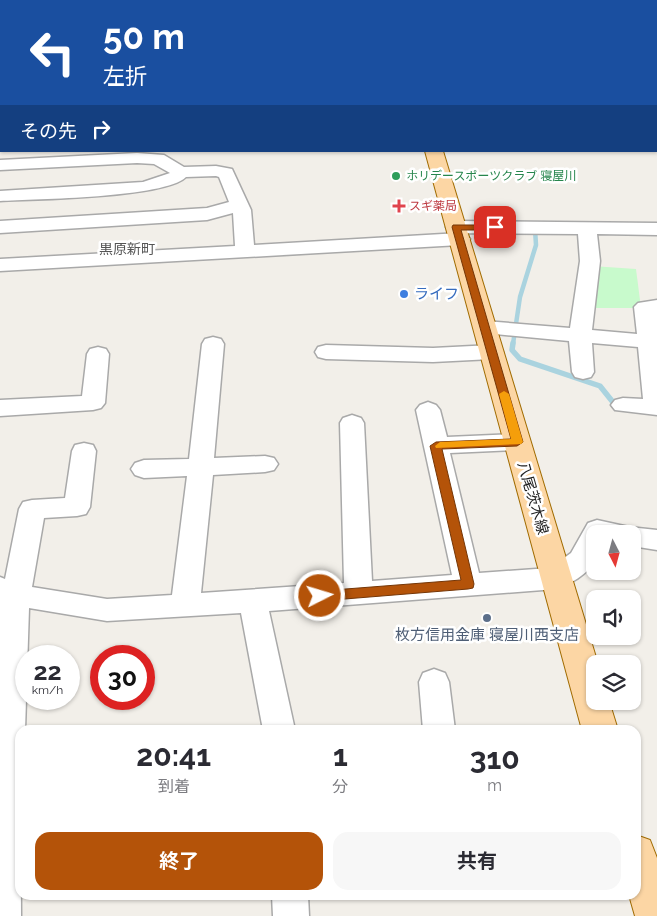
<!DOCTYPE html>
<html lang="ja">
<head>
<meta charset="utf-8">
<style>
	:root { --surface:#fff; --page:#f7f7f7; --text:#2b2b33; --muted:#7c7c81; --accent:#b45309 }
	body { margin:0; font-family:Raleway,"Noto Sans JP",sans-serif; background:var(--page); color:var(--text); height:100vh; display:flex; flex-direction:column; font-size:19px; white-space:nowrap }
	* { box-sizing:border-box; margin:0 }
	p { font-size:16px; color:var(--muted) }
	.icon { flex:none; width:28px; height:28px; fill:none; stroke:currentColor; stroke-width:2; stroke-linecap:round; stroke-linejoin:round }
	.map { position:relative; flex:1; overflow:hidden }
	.panel { position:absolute; left:15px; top:725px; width:626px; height:175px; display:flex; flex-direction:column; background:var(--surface); border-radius:15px; box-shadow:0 1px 4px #0004 }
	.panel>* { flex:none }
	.banner { position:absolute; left:0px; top:0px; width:658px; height:152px; box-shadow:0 1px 4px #0004; background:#1a4fa0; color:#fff; overflow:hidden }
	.needle { width:32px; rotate:174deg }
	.tools { position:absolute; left:586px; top:525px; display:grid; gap:10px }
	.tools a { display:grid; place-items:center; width:55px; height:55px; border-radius:10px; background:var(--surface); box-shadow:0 1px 4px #0004; font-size:25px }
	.speed { position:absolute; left:15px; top:645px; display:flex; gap:10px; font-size:25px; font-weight:700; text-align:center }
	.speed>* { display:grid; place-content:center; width:65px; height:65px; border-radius:50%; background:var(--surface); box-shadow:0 1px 4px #0004; line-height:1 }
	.speed small { font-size:12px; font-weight:400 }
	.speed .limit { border:8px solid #d22; background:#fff; color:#111 }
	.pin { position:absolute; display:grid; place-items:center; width:42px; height:42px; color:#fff; margin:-21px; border-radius:10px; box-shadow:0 2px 8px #0006 }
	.me { position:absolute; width:55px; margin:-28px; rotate:85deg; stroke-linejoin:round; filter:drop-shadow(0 0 4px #0008) }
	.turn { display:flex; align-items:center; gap:18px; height:105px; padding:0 20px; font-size:22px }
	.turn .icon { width:65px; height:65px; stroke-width:2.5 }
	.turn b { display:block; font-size:35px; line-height:42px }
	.then { display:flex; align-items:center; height:48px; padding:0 20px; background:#0003; gap:10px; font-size:19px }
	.eta { display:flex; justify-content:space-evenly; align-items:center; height:85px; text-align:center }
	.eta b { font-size:30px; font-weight:700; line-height:35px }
	.primary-button { display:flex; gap:10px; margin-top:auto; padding:10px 20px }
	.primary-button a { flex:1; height:58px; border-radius:15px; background:var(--accent); color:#fff; font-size:20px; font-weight:700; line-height:58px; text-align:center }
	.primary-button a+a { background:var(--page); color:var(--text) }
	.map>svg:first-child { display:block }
	.park { fill:#c8facc }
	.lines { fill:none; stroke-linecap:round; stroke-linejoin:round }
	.stream-far1 { stroke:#aad3df; stroke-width:4.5 }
	.stream { stroke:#aad3df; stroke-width:5.5 }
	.minor-casing { stroke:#a9a9a9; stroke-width:3 }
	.major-casing { stroke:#a06b00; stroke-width:2 }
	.minor { fill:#fff; fill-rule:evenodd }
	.major { fill:#fcd6a4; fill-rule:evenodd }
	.route { fill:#b45309; stroke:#753606 }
	.slow { fill:#f59e0b }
	.leisure-dot { fill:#2e9e5b; stroke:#fff; stroke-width:2 }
	.health-dot { fill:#e0444e; stroke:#fff; stroke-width:2 }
	.shop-dot { fill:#3f7fe0; stroke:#fff; stroke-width:2 }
	.service-dot { fill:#5c6f8a; stroke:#fff; stroke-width:2 }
	.labels { text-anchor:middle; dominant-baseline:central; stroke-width:5; stroke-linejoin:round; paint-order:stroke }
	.far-leisure-label { font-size:12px; fill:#27864d; stroke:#fff; text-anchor:start }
	.far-health-label { font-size:12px; fill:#be3a42; stroke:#fff; text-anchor:start }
	.far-neighbourhood-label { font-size:14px; fill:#555; stroke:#fff }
	.shop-label { font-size:15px; fill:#366cbe; stroke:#fff; text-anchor:start }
	.street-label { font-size:15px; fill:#222; stroke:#fff }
	.service-label { font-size:15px; fill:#4e5e75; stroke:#fff }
</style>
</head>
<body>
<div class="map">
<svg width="657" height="916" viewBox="0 0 657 916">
	<rect width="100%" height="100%" fill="#f2efe9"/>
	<!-- park -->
	<path class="park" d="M592,266L636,269L641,308H587Z"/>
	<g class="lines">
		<!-- stream-far1 -->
		<path class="stream-far1" d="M513,344L520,297L536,245L535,229"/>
		<!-- stream -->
		<path class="stream" d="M513,343L512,350L520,359L600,386L616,406"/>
		<defs>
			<path id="minor" d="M102,0H116L117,1H103Z
				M181,0H258L181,1Z
				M292,0H306L307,1H293Z
				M622,0H636L637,1H623Z
				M0,1H2L0,10Z
				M656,21H657V29H656Z
				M0,90L1,91V101L0,100Z
				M656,98H657V108H656Z
				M137,153L164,155L184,167L216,166L232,169L251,210L254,245L460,233L467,235L470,239L467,243L460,245L0,271V259L235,246L233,213L207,220L0,233V221L207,208L229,202L219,177L216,176L186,177C165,198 35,199 0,201V191L143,182L170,173L154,164L137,163L0,170V160Z
				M456,221L657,223V235L597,234L600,261L592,330L637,334L634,307L638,303L657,300V415L615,410L611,405L615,400L623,398L643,399L638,347L592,343L594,372L591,377L583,379L575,377L572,372L569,341L485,333L477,332L474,327L477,322L485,321L570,328L580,261L578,234L456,233L449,231L446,227L449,223Z
				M213,337L221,339L224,344L214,458L265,456L274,458L278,464L274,470L265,472L213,475L201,593L344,583L340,423L343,418L352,415L361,418L364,423L372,581L452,575L416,410L420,405L428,402L436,405L440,410L447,437L517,434L526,436L529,442L526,448L517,450L450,453L479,573L550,568L571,553L588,523L597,520L629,527L657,530V550L632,546V534H595C595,542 597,554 594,561C589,574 568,585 556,589L269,611L295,730H263L241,613L107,621L29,608L25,730H20L21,916H0V577L5,579L19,509L23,502L32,500L65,498L72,451L75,445L84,443L93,445L96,451L90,507L86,514L77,516L44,518L32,587L107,599L172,595L187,476L144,478L135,475L131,469L135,463L144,460L189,459L202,344L205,339Z
				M326,345L433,348L492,345L500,347L503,352L500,357L492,359L433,362L326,359L318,357L315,352L318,347Z
				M98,347L106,349L109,354L105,403L101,408L93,410L0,416V400L82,396L87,354L90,349Z
				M434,669L445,673L449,682L455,730H423L419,682L423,673Z
				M272,895H308L309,916H273Z"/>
			<path id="major" d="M383,0H397V1H383Z
				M425,151H443L598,664H595V701H609L618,730H582Z
				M636,835L650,840L657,858V916H635L629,895H636Z"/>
		</defs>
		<!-- minor casing -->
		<use href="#minor" class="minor-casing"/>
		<!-- major casing -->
		<use href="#major" class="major-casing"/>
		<!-- minor -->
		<use href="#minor" class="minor"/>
		<!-- major -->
		<use href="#major" class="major"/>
	</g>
	<!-- route -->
	<path class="route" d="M453,225H495L499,227L495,230H461L523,442L517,446L442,449L474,584L473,588L468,589L320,601L316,599L314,596L316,592L320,591L461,580L430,446L436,442L511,439L452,227Z"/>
	<!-- slow -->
	<path class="slow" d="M504,391L509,394L523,442L521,444L436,448L435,446L440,442L511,439L499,394Z"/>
	<!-- markers -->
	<circle class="leisure-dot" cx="396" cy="176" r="5"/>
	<path class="health-dot" d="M396.5 198.5h5v5h5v5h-5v5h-5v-5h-5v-5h5z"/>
	<circle class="shop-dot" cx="404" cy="294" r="5"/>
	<circle class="service-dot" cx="487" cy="618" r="5"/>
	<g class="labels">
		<!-- far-leisure labels -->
		<g class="far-leisure-label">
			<text x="406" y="176">ホリデースポーツクラブ 寝屋川</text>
		</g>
		<!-- far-health labels -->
		<g class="far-health-label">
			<text x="409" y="206">スギ薬局</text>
		</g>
		<!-- far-neighbourhood labels -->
		<g class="far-neighbourhood-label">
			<text x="127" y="249">黒原新町</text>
		</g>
		<!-- shop labels -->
		<g class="shop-label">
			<text x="414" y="294">ライフ</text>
		</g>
		<!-- street labels -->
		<g class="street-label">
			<text transform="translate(533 498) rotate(74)">八尾茨木線</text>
		</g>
		<!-- service labels -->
		<g class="service-label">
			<text x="487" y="635">枚方信用金庫 寝屋川西支店</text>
		</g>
	</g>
</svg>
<div class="tools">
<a><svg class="needle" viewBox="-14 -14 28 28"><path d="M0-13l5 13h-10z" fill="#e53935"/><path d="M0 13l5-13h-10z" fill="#7c7c81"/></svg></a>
<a><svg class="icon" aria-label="sound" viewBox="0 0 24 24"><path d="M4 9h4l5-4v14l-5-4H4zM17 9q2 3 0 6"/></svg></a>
<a><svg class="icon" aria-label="layers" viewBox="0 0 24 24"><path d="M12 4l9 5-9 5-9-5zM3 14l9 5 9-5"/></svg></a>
</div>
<div class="speed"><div>22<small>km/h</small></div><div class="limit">30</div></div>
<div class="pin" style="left:495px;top:227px;background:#d93025"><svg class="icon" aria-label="arrive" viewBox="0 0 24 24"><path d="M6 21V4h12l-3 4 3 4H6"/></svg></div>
<svg class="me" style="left:320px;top:596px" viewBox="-20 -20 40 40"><circle r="17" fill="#b45309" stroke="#fff" stroke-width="3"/><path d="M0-11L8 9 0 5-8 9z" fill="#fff"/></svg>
<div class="banner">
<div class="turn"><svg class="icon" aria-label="left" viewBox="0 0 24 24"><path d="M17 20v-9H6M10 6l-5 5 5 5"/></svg><div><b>50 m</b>左折</div></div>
<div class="then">その先<svg class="icon" aria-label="right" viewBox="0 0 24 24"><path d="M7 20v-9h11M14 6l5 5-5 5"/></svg></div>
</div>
<section class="panel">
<div class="eta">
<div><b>20:41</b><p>到着</p></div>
<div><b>1</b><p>分</p></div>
<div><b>310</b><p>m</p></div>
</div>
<div class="primary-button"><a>終了</a><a>共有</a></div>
</section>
</div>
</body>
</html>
